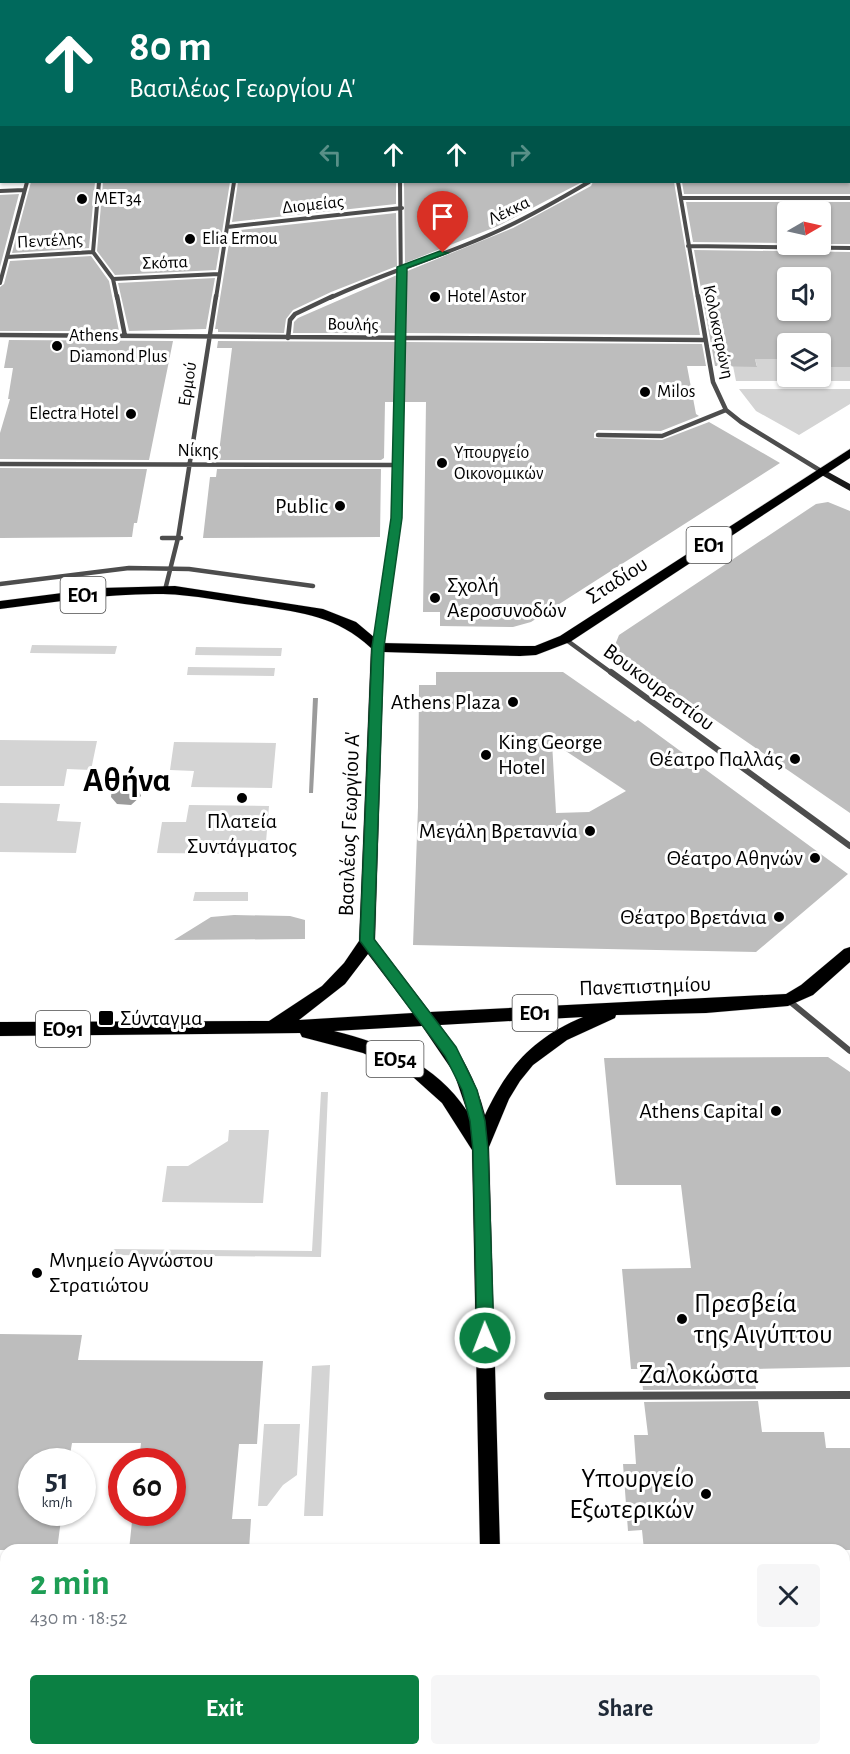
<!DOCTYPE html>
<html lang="en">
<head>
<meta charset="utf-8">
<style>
	:root { --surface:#fff; --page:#f6f6f7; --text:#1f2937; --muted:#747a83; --accent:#0b8043 }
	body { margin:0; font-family:"Alegreya Sans",sans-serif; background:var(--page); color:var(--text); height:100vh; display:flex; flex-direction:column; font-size:22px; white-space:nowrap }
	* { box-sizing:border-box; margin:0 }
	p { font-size:20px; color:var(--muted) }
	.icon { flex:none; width:33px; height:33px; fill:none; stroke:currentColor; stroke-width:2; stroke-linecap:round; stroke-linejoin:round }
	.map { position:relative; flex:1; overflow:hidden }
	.details { position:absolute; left:0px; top:1544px; width:850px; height:212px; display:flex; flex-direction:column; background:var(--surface); border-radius:18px 18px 0 0; box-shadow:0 2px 4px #0004 }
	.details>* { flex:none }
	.guide { position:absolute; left:0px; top:0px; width:850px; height:183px; box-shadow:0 2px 4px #0004; background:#00695c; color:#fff; overflow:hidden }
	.needle { width:39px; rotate:81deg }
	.tools { position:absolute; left:777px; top:201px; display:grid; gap:12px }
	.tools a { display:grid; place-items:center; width:54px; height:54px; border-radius:6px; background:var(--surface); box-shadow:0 2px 4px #0004; font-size:30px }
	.speed { position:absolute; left:18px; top:1448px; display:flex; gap:12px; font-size:30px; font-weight:700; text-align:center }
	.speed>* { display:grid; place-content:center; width:78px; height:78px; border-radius:50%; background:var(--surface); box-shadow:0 2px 4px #0004; line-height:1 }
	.speed small { font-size:15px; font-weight:400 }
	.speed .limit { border:9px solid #d22; background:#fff; color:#111 }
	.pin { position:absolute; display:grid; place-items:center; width:51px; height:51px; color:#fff; margin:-62px -26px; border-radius:50% 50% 50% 0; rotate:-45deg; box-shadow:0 0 6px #0007 }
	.pin .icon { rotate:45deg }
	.me { position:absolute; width:66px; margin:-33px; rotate:359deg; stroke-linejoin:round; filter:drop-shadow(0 0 4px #0008) }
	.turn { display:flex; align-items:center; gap:21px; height:126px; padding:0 30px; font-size:27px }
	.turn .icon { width:78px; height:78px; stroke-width:2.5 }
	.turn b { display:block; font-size:42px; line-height:51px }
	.lanes { display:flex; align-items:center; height:57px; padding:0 30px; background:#0003; justify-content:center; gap:30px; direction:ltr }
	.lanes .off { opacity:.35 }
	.round { display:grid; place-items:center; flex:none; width:63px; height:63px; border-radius:6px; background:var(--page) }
	.overview { display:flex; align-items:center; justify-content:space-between; height:102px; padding:0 30px }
	h1 { font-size:36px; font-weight:600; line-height:45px; color:#1e9e55 }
	.primary-button { display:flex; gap:12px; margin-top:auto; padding:12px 30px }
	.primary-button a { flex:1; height:69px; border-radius:6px; background:var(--accent); color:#fff; font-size:24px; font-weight:600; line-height:69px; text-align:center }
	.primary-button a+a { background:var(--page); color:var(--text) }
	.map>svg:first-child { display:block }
	.green { fill:#d4d4d4 }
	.water { fill:#9b9b9b }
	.building { fill:#bdbdbd; fill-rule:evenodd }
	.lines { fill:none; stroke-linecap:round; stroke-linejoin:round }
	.primary-casing { stroke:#dbdbdb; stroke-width:1 }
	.street-far3 { stroke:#4d4d4d; stroke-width:4 }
	.street-far2 { stroke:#4d4d4d; stroke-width:4.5 }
	.street-far1 { stroke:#4d4d4d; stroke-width:6 }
	.street { stroke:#4d4d4d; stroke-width:8 }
	.secondary { fill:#1a1a1a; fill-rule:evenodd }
	.primary { fill:#000; fill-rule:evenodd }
	.route { fill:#0b8043; stroke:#07532c; stroke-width:1.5 }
	.poi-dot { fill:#000; stroke:#fff; stroke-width:2 }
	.labels { text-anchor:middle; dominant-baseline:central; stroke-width:6; stroke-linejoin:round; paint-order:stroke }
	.far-poi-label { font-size:18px; fill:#000; stroke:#fff; text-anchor:start }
	.far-street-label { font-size:18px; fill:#000; stroke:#fff }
	.shield { fill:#fff; stroke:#4c4c4c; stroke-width:1.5 }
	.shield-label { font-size:21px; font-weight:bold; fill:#000 }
	.poi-label { font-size:22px; fill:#000; stroke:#fff; text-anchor:end }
	.street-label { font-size:22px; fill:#000; stroke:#fff }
	.near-poi-label { font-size:27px; fill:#000; stroke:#fff; text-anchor:start }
	.near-street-label { font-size:27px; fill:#000; stroke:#fff }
	.town-label { font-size:34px; font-weight:bold; fill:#000; stroke:#fff }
</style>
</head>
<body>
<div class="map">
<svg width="850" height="1754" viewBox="0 0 850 1754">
	<rect width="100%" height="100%" fill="#fff"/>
	<!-- green -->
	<path class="green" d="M755,359H787V367L784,368L787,381H736L733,366H757Z
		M821,359H825L827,367H850V381H804L803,377L820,376Z
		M739,389H850V404L799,435L756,411Z
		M32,645L117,646L115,654L30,653Z
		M196,647L282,648L281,656L195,655Z
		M188,667L275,668L274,676L187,675Z
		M0,740L97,741L91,770L67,769L64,786H0Z
		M174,742L276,743L272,788L191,787L194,771L170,770Z
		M0,803L60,804L57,821L81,822L76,853L0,852Z
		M189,805L269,806L265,854L157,853L162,822H186Z
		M195,892H248V901H193Z
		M321,1092H328L321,1257L111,1255L112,1249L312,1251Z
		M229,1130H269L263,1203L162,1202L167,1166H188L228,1141Z
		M330,1365L323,1516H304L312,1366Z
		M264,1424H300L297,1475L283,1485L267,1506H258Z"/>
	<!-- water -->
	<path class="water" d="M313,698H318L313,793H309Z
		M127,783L137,786L141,796L131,805L117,804L111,797C111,788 119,784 127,783Z"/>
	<!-- building -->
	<path class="building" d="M31,182H95L89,248L12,253Z
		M103,182H230L216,270L115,275L97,251Z
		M238,182H396V204L232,222Z
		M404,182H582L498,226L405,263Z
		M593,182H674L700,335L405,333V272L513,228L591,186Z
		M682,182H850V194H684Z
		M19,194L0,267V195Z
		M686,202H850V244H820V212H788V243L693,242Z
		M396,213L397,266L331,292L293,310L286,319L284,333L218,332V329H215L231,231Z
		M694,250L850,252V367H827L825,359H820V344H788V359H755L757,367L715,366ZM788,278H820V310H788Z
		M91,256L109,281L119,331H0V287L4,284L10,261Z
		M397,275L396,333H293L294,322L298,318Z
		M215,278L206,329L129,331L118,283Z
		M9,340L173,341L149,460L0,459V433L10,399H8L13,368H4Z
		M218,341L396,342L395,402H385L384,458L381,460H218L232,348H217Z
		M405,342L702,344L706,366H687L696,414L699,416L661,431L598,430L594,433V438L662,440L709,422L780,463L531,622L513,627L440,626V612H423L426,402H404Z
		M0,468L147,469L137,523H134L132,537L0,538Z
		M217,469H381L380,537L203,538L210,477H216Z
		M828,502L850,511V813L621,655L615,645L619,635L816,504Z
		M436,672H563L635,722L638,720L848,874L756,952L413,945L418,807L419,685H436ZM552,742L590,767L626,791L589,812L556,813Z
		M234,915L290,916L305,920V939L174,940L211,917Z
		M828,1057L850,1072V1367L753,1369L756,1389L643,1390L641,1369H631L622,1269L691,1268L681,1185H616L604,1058Z
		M0,1334L82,1335L78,1360L263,1361L257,1444H239L232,1519H251L249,1550H129L133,1512H172V1461H139L141,1443H72L69,1461H32V1512H62L57,1550H0Z
		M758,1401L762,1432H824L826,1448H850V1550H644L642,1530L628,1531L623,1464H636L634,1435H648L644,1402Z"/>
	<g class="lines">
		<defs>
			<path id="primary" d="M850,449V458L570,642L536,655L520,656L384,652L375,940L430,1012L786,994L801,985L844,949L850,947V962L813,995L788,1006L706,1013L616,1015L615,1018L567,1040L533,1065L520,1081L509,1099L489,1147L500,1550H480L472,1150L442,1103L413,1077L363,1053L302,1037L300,1033L0,1036V1022L269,1021L322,986L344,963L359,941L371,648C336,616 304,613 259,606C227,602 196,595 163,594C109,593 54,602 0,609V601L101,588L175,586L323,609L356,622L381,643L520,646H535L560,636ZM368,954L413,1013L299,1020L345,984ZM583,1017C533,1038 508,1066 485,1115C476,1080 461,1053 440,1025ZM422,1026L454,1073L467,1111C436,1064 387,1044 334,1031Z
				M485,1749H507V1754H485Z"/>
		</defs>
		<!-- primary casing -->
		<use href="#primary" class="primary-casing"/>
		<!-- street-far3 -->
		<path class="street-far3" d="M263,2L271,0
			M99,182L93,252L113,279L117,298
			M400,182L401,298
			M678,182L698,298
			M0,191L24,190
			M681,198H850
			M227,227L402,208
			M688,246L850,248
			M7,257L93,252
			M113,279L219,274
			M0,283L27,182
			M216,298L234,182
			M330,298C385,272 445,256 500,230C531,216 560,199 589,182"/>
		<!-- street-far2 -->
		<path class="street-far2" d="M117,296L125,336
			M698,296L713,382L726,410L741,422L821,471
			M0,335L705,340
			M288,338L290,320L295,314L333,296
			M598,435L662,436L726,410
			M0,464L396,465
			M162,538H181
			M0,584L129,568L189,569L313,586
			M165,590L178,538L216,296
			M565,639L613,674
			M378,647L397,518L401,296"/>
		<!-- street-far1 -->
		<path class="street-far1" d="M611,672L850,846
			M788,1000L850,1051"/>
		<!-- street -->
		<path class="street" d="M548,1396L850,1395"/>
		<!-- secondary -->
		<path class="secondary" d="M821,468L850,484V491L818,473V469Z"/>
		<!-- primary -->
		<use href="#primary" class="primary"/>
	</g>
	<!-- route -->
	<path class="route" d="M440,251L448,253L407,268L402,518L384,647L374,939L456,1047L477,1090L485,1121L488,1150L494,1338L491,1344L485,1346L479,1344L477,1338L473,1150L470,1121L462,1090L445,1056L360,941L372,647L391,518L397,267Z"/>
	<!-- markers -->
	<g class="poi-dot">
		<circle cx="82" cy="199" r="6"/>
		<circle cx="190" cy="239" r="6"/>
		<circle cx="435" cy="297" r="6"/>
		<circle cx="57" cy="346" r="6"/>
		<circle cx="645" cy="392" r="6"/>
		<circle cx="131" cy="414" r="6"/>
		<circle cx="442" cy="463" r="6"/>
		<circle cx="340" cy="506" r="6"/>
		<circle cx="435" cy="598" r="6"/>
		<circle cx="513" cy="702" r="6"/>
		<circle cx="486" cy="755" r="6"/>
		<circle cx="795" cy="759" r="6"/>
		<circle cx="242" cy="798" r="6"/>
		<circle cx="590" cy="831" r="6"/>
		<circle cx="815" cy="858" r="6"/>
		<circle cx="779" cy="917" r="6"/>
		<rect x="98" y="1010" width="16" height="16" rx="3"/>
		<circle cx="776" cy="1111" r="6"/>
		<circle cx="37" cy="1273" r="6"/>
		<circle cx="682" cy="1319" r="6"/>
		<circle cx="706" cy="1494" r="6"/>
	</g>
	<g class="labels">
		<!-- far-poi labels -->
		<g class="far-poi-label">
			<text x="94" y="199">MET34</text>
			<text x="202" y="239">Elia Ermou</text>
			<text x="447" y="297">Hotel Astor</text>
			<text x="69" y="336">Athens<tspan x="69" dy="21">Diamond Plus</tspan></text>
			<text x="657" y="392">Milos</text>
			<text x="119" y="414" text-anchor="end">Electra Hotel</text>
			<text x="454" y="453">Υπουργείο<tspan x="454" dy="21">Οικονομικών</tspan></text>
		</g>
		<!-- far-street labels -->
		<g class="far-street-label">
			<text transform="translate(313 205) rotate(-6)">Διομείας</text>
			<text transform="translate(509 211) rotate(-26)">Λέκκα</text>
			<text transform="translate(50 241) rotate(-3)">Πεντέλης</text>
			<text transform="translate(165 263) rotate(-2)">Σκόπα</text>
			<text transform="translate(353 325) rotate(1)">Βουλής</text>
			<text transform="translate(718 332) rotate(78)">Κολοκοτρώνη</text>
			<text transform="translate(188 384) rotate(-81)">Ερμού</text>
			<text x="198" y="451">Νίκης</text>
		</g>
		<!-- shield labels -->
		<g class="shield">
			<rect x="686.5" y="527" width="45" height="36" rx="4.5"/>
			<rect x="60.5" y="577" width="45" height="36" rx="4.5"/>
			<rect x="512.5" y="995" width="45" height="36" rx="4.5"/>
			<rect x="36" y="1011" width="54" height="36" rx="4.5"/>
			<rect x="366.5" y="1041" width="57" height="36" rx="4.5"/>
		</g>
		<g class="shield-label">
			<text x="709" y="545">ΕΟ1</text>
			<text x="83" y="595">ΕΟ1</text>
			<text x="535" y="1013">ΕΟ1</text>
			<text x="63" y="1029">ΕΟ91</text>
			<text x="395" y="1059">ΕΟ54</text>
		</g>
		<!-- poi labels -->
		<g class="poi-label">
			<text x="328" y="506">Public</text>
			<text x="447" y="585" text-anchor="start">Σχολή<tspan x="447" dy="25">Αεροσυνοδών</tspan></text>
			<text x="501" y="702">Athens Plaza</text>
			<text x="498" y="742" text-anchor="start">King George<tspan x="498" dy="25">Hotel</tspan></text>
			<text x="783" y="759">Θέατρο Παλλάς</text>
			<text x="242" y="821" text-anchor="middle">Πλατεία<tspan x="242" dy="25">Συντάγματος</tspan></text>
			<text x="578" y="831">Μεγάλη Βρεταννία</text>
			<text x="803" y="858">Θέατρο Αθηνών</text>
			<text x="767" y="917">Θέατρο Βρετάνια</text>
			<text x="120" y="1018" text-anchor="start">Σύνταγμα</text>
			<text x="764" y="1111">Athens Capital</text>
			<text x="49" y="1260" text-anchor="start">Μνημείο Αγνώστου<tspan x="49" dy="25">Στρατιώτου</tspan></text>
		</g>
		<!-- street labels -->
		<g class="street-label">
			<text transform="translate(617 580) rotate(-33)">Σταδίου</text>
			<text transform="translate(659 687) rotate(36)">Βουκουρεστίου</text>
			<text transform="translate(349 824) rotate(-88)">Βασιλέως Γεωργίου Α'</text>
			<text transform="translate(645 986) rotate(-2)">Πανεπιστημίου</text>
		</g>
		<!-- near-poi labels -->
		<g class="near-poi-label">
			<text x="694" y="1303">Πρεσβεία<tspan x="694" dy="31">της Αιγύπτου</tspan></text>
			<text x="694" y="1478" text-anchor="end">Υπουργείο<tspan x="694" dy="31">Εξωτερικών</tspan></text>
		</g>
		<!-- near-street labels -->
		<g class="near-street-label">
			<text x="699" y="1374">Ζαλοκώστα</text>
		</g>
		<!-- town labels -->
		<g class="town-label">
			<text x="127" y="781">Αθήνα</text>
		</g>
	</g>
</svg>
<div class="tools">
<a><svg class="needle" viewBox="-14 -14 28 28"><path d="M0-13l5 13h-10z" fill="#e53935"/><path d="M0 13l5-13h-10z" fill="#747a83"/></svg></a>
<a><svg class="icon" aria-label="sound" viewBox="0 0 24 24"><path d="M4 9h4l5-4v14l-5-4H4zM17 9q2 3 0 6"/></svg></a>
<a><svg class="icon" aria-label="layers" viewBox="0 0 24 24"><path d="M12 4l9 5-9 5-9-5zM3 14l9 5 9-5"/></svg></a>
</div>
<div class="speed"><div>51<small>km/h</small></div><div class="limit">60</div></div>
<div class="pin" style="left:443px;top:253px;background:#d93025"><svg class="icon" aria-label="arrive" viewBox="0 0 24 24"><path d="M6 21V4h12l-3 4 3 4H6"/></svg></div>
<svg class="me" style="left:485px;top:1338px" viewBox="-20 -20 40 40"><circle r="17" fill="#0b8043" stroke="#fff" stroke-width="3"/><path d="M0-11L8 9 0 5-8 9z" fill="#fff"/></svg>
<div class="guide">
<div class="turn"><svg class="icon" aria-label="ahead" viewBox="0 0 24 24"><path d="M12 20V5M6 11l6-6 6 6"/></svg><div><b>80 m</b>Βασιλέως Γεωργίου Α'</div></div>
<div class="lanes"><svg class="icon off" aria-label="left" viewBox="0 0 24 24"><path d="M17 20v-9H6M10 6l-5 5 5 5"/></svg><svg class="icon" aria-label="ahead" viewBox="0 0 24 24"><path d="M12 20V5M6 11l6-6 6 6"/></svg><svg class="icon" aria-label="ahead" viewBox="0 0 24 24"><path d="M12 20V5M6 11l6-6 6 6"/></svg><svg class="icon off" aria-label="right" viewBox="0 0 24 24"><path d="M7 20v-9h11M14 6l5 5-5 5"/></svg></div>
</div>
<section class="details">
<div class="overview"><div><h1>2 min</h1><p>430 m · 18:52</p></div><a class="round"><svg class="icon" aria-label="close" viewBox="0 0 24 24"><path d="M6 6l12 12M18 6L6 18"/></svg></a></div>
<div class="primary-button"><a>Exit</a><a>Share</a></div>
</section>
</div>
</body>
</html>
